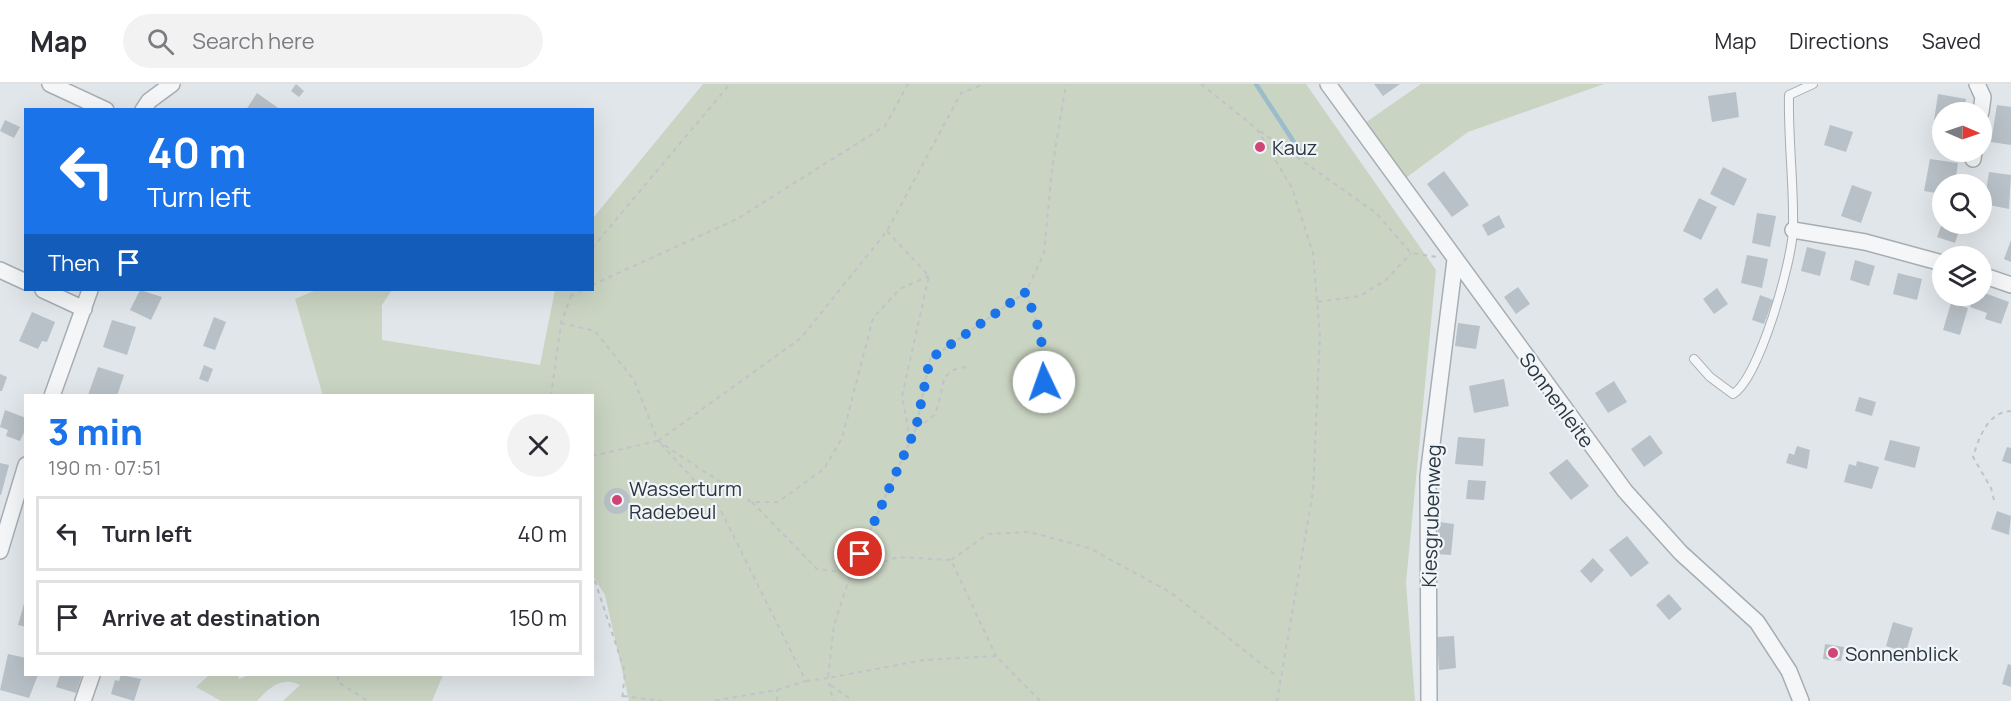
<!DOCTYPE html>
<html lang="en">
<head>
<meta charset="utf-8">
<style>
	:root { --surface:#fff; --page:#f2f2f3; --text:#2b2b33; --muted:#7c7c81; --line:#e1e1e2; --accent:#1a73e8 }
	body { margin:0; font-family:Manrope,sans-serif; background:var(--page); color:var(--text); height:100vh; display:flex; flex-direction:column; font-size:22px; white-space:nowrap }
	* { box-sizing:border-box; margin:0 }
	p { font-size:20px; color:var(--muted) }
	.icon { flex:none; width:33px; height:33px; fill:none; stroke:currentColor; stroke-width:2; stroke-linecap:round; stroke-linejoin:round }
	.map { position:relative; flex:1; overflow:hidden }
	.side { position:absolute; left:24px; top:310px; width:570px; height:282px; display:flex; flex-direction:column; background:var(--surface); border-radius:0px; box-shadow:0 6px 24px #0002 }
	.side>* { flex:none }
	.guide { position:absolute; left:24px; top:24px; width:570px; height:183px; border-radius:0px; box-shadow:0 6px 24px #0002; background:#1a73e8; color:#fff; overflow:hidden }
	.needle { width:39px; rotate:92deg }
	.buttons { position:absolute; left:1932px; top:18px; display:grid; gap:12px }
	.buttons a { display:grid; place-items:center; width:60px; height:60px; border-radius:50%; background:var(--surface); box-shadow:0 6px 24px #0002; font-size:30px }
	.pin { position:absolute; display:grid; place-items:center; width:51px; height:51px; color:#fff; margin:-26px; border:3px solid #fff; border-radius:50%; box-shadow:0 2px 6px #0007 }
	.me { position:absolute; width:66px; margin:-33px; rotate:357deg; stroke-linejoin:round; filter:drop-shadow(0 0 4px #0008) }
	.turn { display:flex; align-items:center; gap:21px; height:126px; padding:0 24px; font-size:27px }
	.turn .icon { width:78px; height:78px; stroke-width:2.5 }
	.turn b { display:block; font-size:42px; line-height:51px }
	.then { display:flex; align-items:center; height:57px; padding:0 24px; background:#0003; gap:12px; font-size:22px }
	.round { display:grid; place-items:center; flex:none; width:63px; height:63px; border-radius:32px; background:var(--page) }
	.summary { display:flex; align-items:center; justify-content:space-between; height:102px; padding:0 24px }
	h1 { font-size:36px; font-weight:800; line-height:45px; color:var(--accent) }
	ul { padding:0; list-style:none }
	li { display:flex; align-items:center; gap:18px; height:75px; margin:0 12px 9px; padding:0 12px; border:3px solid var(--line); border-radius:0px }
	li div { flex:1 }
	li b { display:block; font-size:22px }
	li em { font-style:normal }
	header { display:flex; align-items:center; gap:36px; box-sizing:border-box; height:84px; padding:0 30px; background:var(--surface); border-bottom:2px solid var(--line) }
	header strong { font-size:28px }
	nav { display:flex; gap:33px; margin-inline-start:auto; font-size:21px }
	.search { width:420px; height:54px; background:var(--page); display:flex; align-items:center; gap:15px; box-sizing:border-box; padding:0 21px; border-radius:33px; color:var(--muted); font-size:22px }
	.map>svg:first-child { display:block }
	.green { fill:#cad4c2 }
	.lines { fill:none; stroke-linecap:round; stroke-linejoin:round }
	.stream { stroke:#9bbccb; stroke-width:4.5 }
	.building { fill:#b8c1c7 }
	.service-casing { stroke:#a6aeb4; stroke-width:10 }
	.minor-casing { stroke:#a6aeb4; stroke-width:18 }
	.path { stroke:#bfc4c9; stroke-width:2; stroke-dasharray:4.5 4.5; stroke-linecap:butt }
	.service { stroke:#f4f6f8; stroke-width:8 }
	.minor { stroke:#f4f6f8; stroke-width:15 }
	.route { stroke:#1a73e8; stroke-width:10; stroke-dasharray:0 18 }
	.poi-dot { fill:#d14476; stroke:#f1f5f7; stroke-width:2 }
	.labels { text-anchor:middle; dominant-baseline:central; stroke-width:4.5; stroke-linejoin:round; paint-order:stroke }
	.poi-label { font-size:20px; fill:#293742; stroke:#f1f5f7; text-anchor:start }
	.street-label { font-size:20px; fill:#293742; stroke:#f1f5f7 }
</style>
</head>
<body>
<header>
<strong>Map</strong>
<div class="search"><svg class="icon" aria-label="search" viewBox="0 0 24 24"><circle cx="10" cy="10" r="6"/><path d="M15 15l6 6"/></svg>Search here</div>
<nav><a>Map</a><a>Directions</a><a>Saved</a></nav>
</header>
<div class="map">
<svg width="2011" height="617" viewBox="0 0 2011 617">
	<rect width="100%" height="100%" fill="#e1e6ea"/>
	<!-- green -->
	<path class="green" d="M703,0H1306L1436,186L1406,499L1415,617H629L605,511L593,492L592,312H323L295,215L316,206H392L382,221V256L540,281L555,206H592L593,134Z
		M1421,0H1604L1468,48L1403,96L1362,41Z
		M209,591H238L239,595L249,591H443L432,617H283L300,601C282,592 270,603 257,617H221L196,603Z"/>
	<g class="lines">
		<!-- stream -->
		<path class="stream" d="M1256,0L1303,72"/>
	</g>
	<!-- building -->
	<path class="building" d="M296,0L304,7L299,13L291,7Z
		M1374,0H1400L1383,12Z
		M1736,8L1739,33L1712,38L1708,12Z
		M257,9L281,26H246Z
		M1938,10L1966,15L1964,28H1942V45L1933,43Z
		M1997,21L2011,23V61L1991,58Z
		M5,36L20,43L14,54L0,47Z
		M1830,41L1853,48L1846,68L1824,61Z
		M1930,75L1958,79L1955,100H1942V110L1924,107Z
		M1723,83L1747,95L1734,122L1710,110Z
		M1444,87L1469,121L1452,133L1427,100Z
		M1989,88L2011,91L2009,125L1984,120Z
		M1852,101L1872,108L1861,139L1841,132Z
		M1699,114L1717,123L1701,156L1683,147Z
		M1757,129L1776,132L1770,163L1752,159Z
		M1499,131L1505,143L1488,152L1482,141Z
		M1942,140L1960,144L1955,159L1937,153Z
		M2011,156V178L2004,175Z
		M1807,163L1826,168L1820,192L1801,187Z
		M1747,171L1768,175L1762,204L1741,199Z
		M1855,176L1875,182L1869,202L1850,196Z
		M1898,189L1922,195L1917,216L1893,210Z
		M1518,203L1530,220L1516,230L1504,213Z
		M1717,204L1728,220L1714,230L1703,215Z
		M140,206L162,213L151,236L130,226Z
		M1982,208L2009,218L2001,240L1985,235L1987,229L1970,223L1974,212H1982Z
		M1760,211L1773,216L1764,240L1752,236Z
		M1951,219L1968,224L1960,251L1943,246Z
		M32,228L55,238L47,258L42,257L38,265L19,257Z
		M214,233L226,238L215,266L203,262Z
		M112,236L136,243L127,271L103,263Z
		M1458,239L1480,242L1476,265L1455,262Z
		M204,281L213,285L208,298L199,295Z
		M98,283L124,291L117,312L88,311Z
		M0,290L7,293L2,307H0Z
		M1504,295L1509,322L1474,329L1469,302Z
		M1614,297L1627,318L1608,329L1595,309Z
		M1859,313L1876,318L1872,332L1855,327Z
		M5,326L26,334V344L20,357L6,352L8,346L0,343Z
		M1650,351L1663,369L1644,383L1631,365Z
		M1458,353L1485,355L1483,382L1455,380Z
		M1890,356L1920,363L1915,384L1884,376Z
		M1797,362L1810,366L1807,385L1786,379L1789,369L1794,371Z
		M2007,363L2011,364V380L2002,377Z
		M1567,375L1589,402L1571,416L1549,389Z
		M1857,377L1879,383L1872,405L1844,398L1849,380L1856,382Z
		M0,379L9,381L1,411H0Z
		M1468,396L1486,397L1484,416L1466,415Z
		M604 417a13 13 0 1 1 26 0a13 13 0 1 1-26 0Z
		M1997,427L2011,432L2009,451L1991,445Z
		M1439,438L1454,440L1451,471L1435,470Z
		M1627,452L1649,479L1631,493L1609,466Z
		M1593,474L1604,486L1591,499L1580,487Z
		M1669,510L1682,525L1669,536L1656,521Z
		M25,516H26V543L18,541Z
		M1893,538L1913,544L1906,568L1886,562Z
		M1454,552L1456,584L1439,586L1437,553Z
		M1825,560L1844,563L1841,577L1823,575Z
		M8,570L26,574V591H38L29,614L0,606Z
		M2008,580L2011,581V603L2002,600Z
		M60,591H82L76,609L56,603Z
		M121,591L141,595L134,617L111,610L115,596L119,597Z"/>
	<g class="lines">
		<defs>
			<path id="service" d="M1694,275L1710,293L1733,310C1759,295 1793,175 1793,144C1794,100 1788,56 1789,11L1813,0"/>
			<path id="minor" d="M50,0L106,26
				M1328,0L1625,407L1681,469L1757,538L1789,587L1801,617
				M1977,0L1983,13L1981,28
				M143,26L149,17L172,0
				M1973,75L1974,68
				M1793,146L1865,158L1942,179
				M0,186L26,198
				M1982,191L2011,201
				M43,206L84,225
				M52,312L90,206
				M0,467L26,381
				M83,617L92,591
				M1429,617L1428,392L1455,176"/>
		</defs>
		<!-- service casing -->
		<use href="#service" class="service-casing"/>
		<!-- minor casing -->
		<use href="#minor" class="minor-casing"/>
		<!-- path -->
		<path class="path" d="M1201,0L1257,45L1292,104L1313,169L1320,251L1313,407L1277,617
			M1260,47L1376,129L1411,169L1437,173
			M887,147L929,192L902,312L910,355
			M592,164L730,0
			M592,201L737,135L885,42L908,0
			M1026,208L1041,251L1043,332
			M570,212L584,206
			M1318,218L1360,212L1386,196L1411,169
			M561,239L595,247L634,296L658,357L751,418H778L824,385L842,354L873,234L900,205L929,192
			M551,312L561,239L573,206
			M916,344C922,340 932,335 935,329C946,307 935,284 969,283
			M658,357L801,254L887,147L961,9L984,0
			M661,360L719,423L806,597L777,606L712,617
			M592,372L657,357
			M1994,416L1991,404L1973,373C1979,353 1988,328 2011,327
			M752,418L817,485L851,489L898,473L951,476L996,572
			M951,476L988,450L1030,448L1089,464L1170,508L1278,593
			M592,488L625,588L622,617
			M338,591V598L368,617
			M806,597L828,594L833,617
			M831,601L853,617
			M623,612L662,617
			M777,617V606
			M1040,617L996,572L924,576L828,594L834,541L851,489L916,344L930,275L1026,208L1044,169L1052,85L1066,0"/>
		<!-- service -->
		<use href="#service" class="service"/>
		<!-- minor -->
		<use href="#minor" class="minor"/>
	</g>
	<g class="lines">
		<!-- route -->
		<path class="route" d="M860,470L916,344L930,275L1026,208L1041,251L1044,298"/>
	</g>
	<!-- markers -->
	<g class="poi-dot">
		<circle cx="1260" cy="63" r="6"/>
		<circle cx="617" cy="416" r="6"/>
		<circle cx="1833" cy="569" r="6"/>
	</g>
	<g class="labels">
		<!-- poi labels -->
		<g class="poi-label">
			<text x="1272" y="63">Kauz</text>
			<text x="629" y="404">Wasserturm<tspan x="629" dy="23">Radebeul</tspan></text>
			<text x="1845" y="569">Sonnenblick</text>
		</g>
		<!-- street labels -->
		<g class="street-label">
			<text transform="translate(1557 316) rotate(54)">Sonnenleite</text>
			<text transform="translate(1431 432) rotate(-88)">Kiesgrubenweg</text>
		</g>
	</g>
</svg>
<div class="buttons">
<a><svg class="needle" viewBox="-14 -14 28 28"><path d="M0-13l5 13h-10z" fill="#e53935"/><path d="M0 13l5-13h-10z" fill="#7c7c81"/></svg></a>
<a><svg class="icon" aria-label="search" viewBox="0 0 24 24"><circle cx="10" cy="10" r="6"/><path d="M15 15l6 6"/></svg></a>
<a><svg class="icon" aria-label="layers" viewBox="0 0 24 24"><path d="M12 4l9 5-9 5-9-5zM3 14l9 5 9-5"/></svg></a>
</div>
<div class="pin" style="left:860px;top:470px;background:#d93025"><svg class="icon" aria-label="arrive" viewBox="0 0 24 24"><path d="M6 21V4h12l-3 4 3 4H6"/></svg></div>
<svg class="me" style="left:1044px;top:298px" viewBox="-20 -20 40 40"><circle r="19" fill="#fff"/><path d="M0-13L10 11 0 6-10 11z" fill="#1a73e8"/></svg>
<div class="guide">
<div class="turn"><svg class="icon" aria-label="left" viewBox="0 0 24 24"><path d="M17 20v-9H6M10 6l-5 5 5 5"/></svg><div><b>40 m</b>Turn left</div></div>
<div class="then">Then<svg class="icon" aria-label="arrive" viewBox="0 0 24 24"><path d="M6 21V4h12l-3 4 3 4H6"/></svg></div>
</div>
<section class="side">
<div class="summary"><div><h1>3 min</h1><p>190 m · 07:51</p></div><a class="round"><svg class="icon" aria-label="close" viewBox="0 0 24 24"><path d="M6 6l12 12M18 6L6 18"/></svg></a></div>
<ul>
<li><svg class="icon" aria-label="left" viewBox="0 0 24 24"><path d="M17 20v-9H6M10 6l-5 5 5 5"/></svg><div><b>Turn left</b></div><em>40 m</em></li>
<li><svg class="icon" aria-label="arrive" viewBox="0 0 24 24"><path d="M6 21V4h12l-3 4 3 4H6"/></svg><div><b>Arrive at destination</b></div><em>150 m</em></li>
</ul>
</section>
</div>
</body>
</html>
